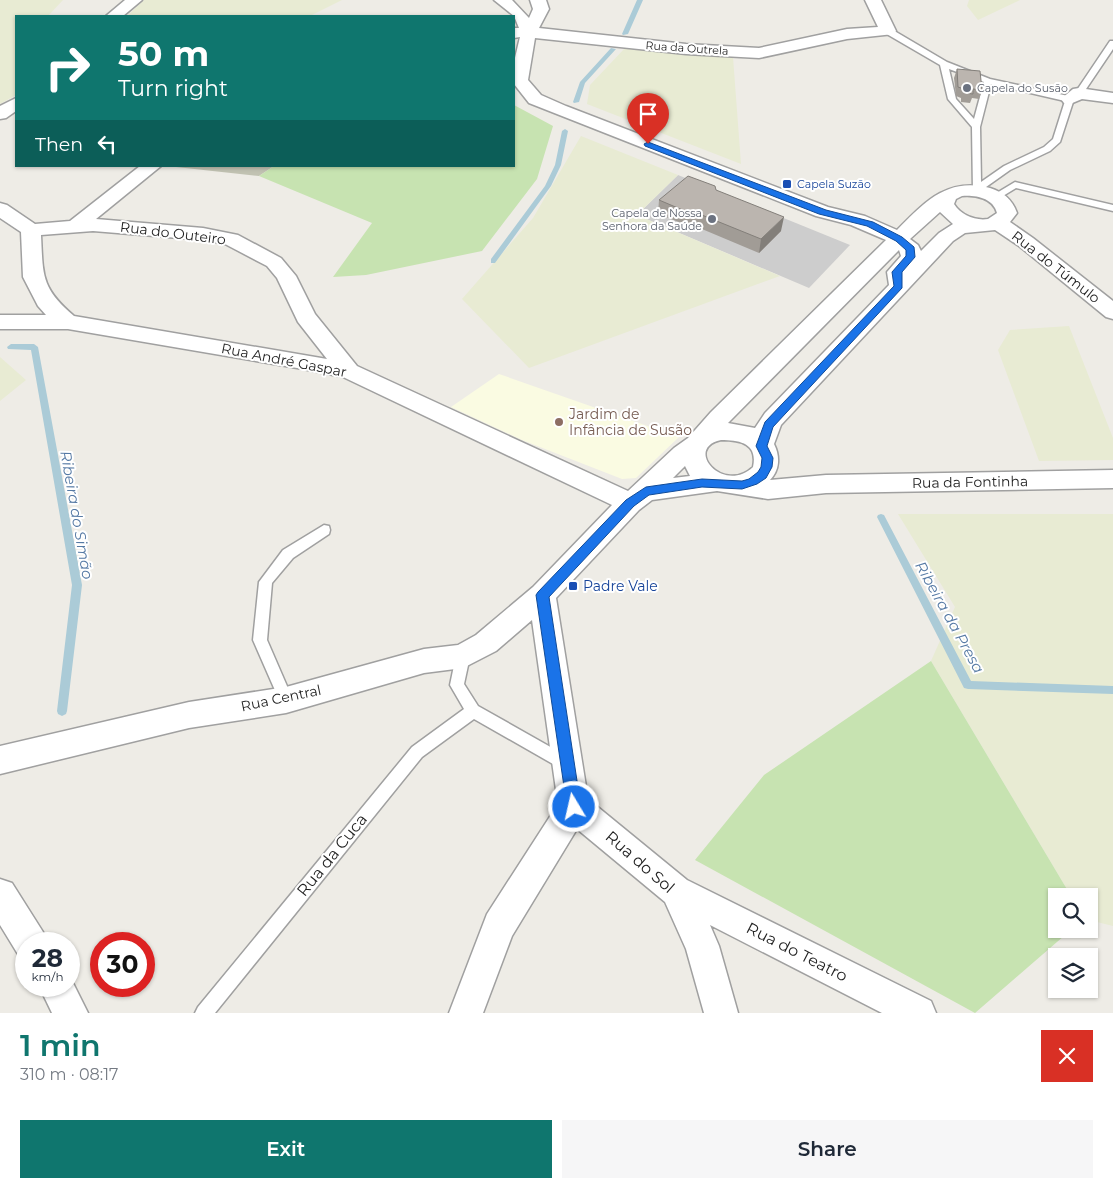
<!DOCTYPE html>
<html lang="en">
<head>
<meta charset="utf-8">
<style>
	:root { --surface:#fff; --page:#f6f6f7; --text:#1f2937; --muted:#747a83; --accent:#0f766e }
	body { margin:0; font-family:Montserrat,sans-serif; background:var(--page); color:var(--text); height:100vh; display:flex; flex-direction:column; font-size:19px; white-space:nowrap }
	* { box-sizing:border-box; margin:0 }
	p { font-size:16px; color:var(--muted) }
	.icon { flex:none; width:28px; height:28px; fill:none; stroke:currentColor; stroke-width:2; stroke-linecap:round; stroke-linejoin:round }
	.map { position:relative; height:1013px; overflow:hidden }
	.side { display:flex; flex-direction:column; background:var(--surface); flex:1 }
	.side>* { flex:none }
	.top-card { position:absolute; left:15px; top:15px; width:500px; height:152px; border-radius:0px; box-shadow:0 1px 4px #0004; background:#0f766e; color:#fff; overflow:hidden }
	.tools { position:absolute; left:1048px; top:888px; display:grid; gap:10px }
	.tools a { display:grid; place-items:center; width:50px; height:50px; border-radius:0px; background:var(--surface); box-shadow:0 1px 4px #0004; font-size:25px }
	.speed { position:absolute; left:15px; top:932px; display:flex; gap:10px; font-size:25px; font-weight:700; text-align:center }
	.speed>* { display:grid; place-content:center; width:65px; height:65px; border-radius:50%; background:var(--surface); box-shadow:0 1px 4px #0004; line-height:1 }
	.speed small { font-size:12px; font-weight:400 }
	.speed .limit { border:8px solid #d22; background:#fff; color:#111 }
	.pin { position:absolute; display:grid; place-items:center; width:42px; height:42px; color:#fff; margin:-51px -21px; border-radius:50% 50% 50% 0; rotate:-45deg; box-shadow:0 0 5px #0007 }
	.pin .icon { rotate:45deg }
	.me { position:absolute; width:55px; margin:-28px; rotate:351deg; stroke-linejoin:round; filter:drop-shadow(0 0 4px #0008) }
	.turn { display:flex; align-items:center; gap:18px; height:105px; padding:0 20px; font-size:22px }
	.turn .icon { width:65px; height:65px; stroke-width:2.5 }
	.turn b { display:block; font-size:35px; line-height:42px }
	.then { display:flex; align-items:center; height:48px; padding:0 20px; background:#0003; gap:10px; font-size:19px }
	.round { display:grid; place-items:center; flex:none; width:52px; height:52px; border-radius:0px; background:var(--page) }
	.overview { display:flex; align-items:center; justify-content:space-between; height:85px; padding:0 20px }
	h1 { font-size:30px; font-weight:600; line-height:38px; color:var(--accent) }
	.action { display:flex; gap:10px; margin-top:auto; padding:10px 20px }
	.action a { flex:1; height:58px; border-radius:0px; background:var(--accent); color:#fff; font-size:20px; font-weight:600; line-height:58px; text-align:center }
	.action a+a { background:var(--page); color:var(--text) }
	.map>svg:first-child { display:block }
	.education { fill:#fafbe2 }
	.religious { fill:#cdcdcd }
	.construction { fill:#c1c2b2 }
	.farmland { fill:#e8ebd3 }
	.grass { fill:#c7e3b1 }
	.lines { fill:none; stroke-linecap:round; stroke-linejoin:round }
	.stream { fill:#abcbd7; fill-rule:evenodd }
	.service-casing { stroke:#a0a0a0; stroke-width:3 }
	.minor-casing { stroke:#a0a0a0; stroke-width:3 }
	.service { fill:#fff; fill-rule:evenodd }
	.minor { fill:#fff; fill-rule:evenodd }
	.wall { fill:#a19c96 }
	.shaded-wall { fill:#837f7a }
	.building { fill:#bbb5af; stroke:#837f7a }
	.route { fill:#1a73e8; stroke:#114b97 }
	.worship-dot { fill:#6b7280; stroke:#fff; stroke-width:2 }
	.transit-dot { fill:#1a4fb4; stroke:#fff; stroke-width:2 }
	.education-dot { fill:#8d6e63; stroke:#fff; stroke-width:2 }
	.labels { text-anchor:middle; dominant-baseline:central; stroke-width:4; stroke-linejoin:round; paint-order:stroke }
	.far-street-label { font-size:11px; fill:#1f1f1f; stroke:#fff }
	.far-worship-label { font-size:11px; fill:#5b616d; stroke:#fff; text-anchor:start }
	.far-transit-label { font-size:11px; fill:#164399; stroke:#fff; text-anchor:start }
	.street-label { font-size:14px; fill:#1f1f1f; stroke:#fff }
	.education-label { font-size:14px; fill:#785e54; stroke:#fff; text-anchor:start }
	.transit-label { font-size:14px; fill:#164399; stroke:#fff; text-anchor:start }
	.water-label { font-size:15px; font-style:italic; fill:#5579a4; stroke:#fff }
	.near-street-label { font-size:16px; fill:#1f1f1f; stroke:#fff }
</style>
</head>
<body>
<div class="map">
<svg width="1113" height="1013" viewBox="0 0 1113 1013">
	<rect width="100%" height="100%" fill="#eeece6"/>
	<!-- education -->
	<path class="education" d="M499,374L679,437L636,478L622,479L522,440L451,407Z"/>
	<!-- religious -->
	<path class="religious" d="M678,175L850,245L809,288L637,215Z"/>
	<!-- construction -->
	<path class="construction" d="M167,166H274L259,176Z"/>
	<!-- farmland -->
	<path class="farmland" d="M0,0H63L48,16H16V95L0,104Z
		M144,0H342L310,16H127Z
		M969,0H1020L978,20L967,6Z
		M625,48L733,57L741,164L587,104L590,85Z
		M581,136L678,175L637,215L780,276L529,368L462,299L533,218Z
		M1069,326L1113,438V460L1039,461L998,350L1010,330Z
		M0,357L26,380L0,401Z
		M898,514H1113V926L1089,920V896H1071L931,661L955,607Z"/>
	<!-- grass -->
	<path class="grass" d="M514,105L553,126L537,179L482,251L366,275L333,277L372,223L259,176L274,166H514Z
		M931,661L1071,896H1056V929H1072L975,1013L695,860L764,775Z"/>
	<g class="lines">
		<!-- stream -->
		<path class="stream" d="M637,0H643L628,34L623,35L622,34Z
			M611,48L616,49L585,83L579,102L574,103L573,102L580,82Z
			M565,129L568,131L561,165L551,186L495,263H491V259L545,186L555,165L562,131Z
			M11,344H34L38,347L82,585L67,711L66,714L62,716L58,714L57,711L72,585L31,350L8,349L7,347Z
			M881,514L884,515L971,681L1113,686V694L968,689L964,688L877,517L878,515Z"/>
		<defs>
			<path id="service" d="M885,29H891L947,62L990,79L1073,97L1074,99L1060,142L1050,151L1010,170L979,192H973L972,127L948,99L940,65L885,33ZM949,69L984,82L974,119L956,99ZM991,84L1065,101L1053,139L1044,147L1004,166L981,182L980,127Z
				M1110,41H1113V49L1082,95H1076L1075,93Z
				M1015,182L1113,205V211L1016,188L998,199H992L990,197Z
				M324,525L329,526L330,530L329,534L293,558L272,583L267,640L293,700L291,704L286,706L281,704L253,640L259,582L283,550Z
				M463,650L468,652L470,656L464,684L478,706L570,758L573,763L570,768L565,770L560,768L474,719L422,757L215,1013H195L198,1007L412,747L464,709L450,685L456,656L458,652Z"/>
			<path id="minor" d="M125,0H142L123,16H106Z
				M494,0H512L529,18L533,9L530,0H546L549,9L539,28L686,44L759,48L847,29L878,27L865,0H881L896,31L894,34L847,39L759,58L686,54L535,38L528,80L541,95L566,106L828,207L865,216L897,230C925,202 947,177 990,188C1003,192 1012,199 1017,213L1010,222L1033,238L1113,301V319L1106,317L1019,246L995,230L965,233L953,241L781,425L774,444C780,456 780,470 770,480L826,475L1113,470V488L826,493L768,499L717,491L652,500L639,510L556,598L588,799L687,880L931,1001L936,1013H882L710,925L719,946L738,1013H704L686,949L665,902L577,829L512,936L483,1013H449L487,914L558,804L532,620L496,651L463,668L424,673L286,713L189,728L0,774V746L189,702L286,687L424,649L458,645L476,635L533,587L612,505L343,377L303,369L68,329H0V315H46L38,306L23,277L21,232L0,218V203L7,205L35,224L70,221L140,166H161L96,219L203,228L238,235L281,258L296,276L315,314L357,366L628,491L674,448L688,438L711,412L886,240L851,225L816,216L529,103L514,84V62L520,37L514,38V28H519L514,16ZM962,196C976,195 993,198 997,213L988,219C975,221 961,215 954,204L956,199ZM940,212L953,224L939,233L921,251L918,245L910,239ZM93,231L203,240L225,244L267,266L277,278L298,322L327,359L74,316C41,288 43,276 41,235ZM899,250L901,256L887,272L889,285L765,413L755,428L728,423ZM721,440C741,440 758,444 753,467C723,495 683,448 721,440ZM685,466L690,476L673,478Z
				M1079,88L1113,93V103L1082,99L1070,104L1064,103L1061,99L1073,89Z
				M16,98V111L6,118L0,119V106Z
				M0,879L12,883L43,932L48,944H26V959L19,956L0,925Z
				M69,975L88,1013H52L39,986H69Z"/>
		</defs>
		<!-- service casing -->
		<use href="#service" class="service-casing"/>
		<!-- minor casing -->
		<use href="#minor" class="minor-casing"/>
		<!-- service -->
		<use href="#service" class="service"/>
		<!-- minor -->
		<use href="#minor" class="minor"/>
	</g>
	<!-- wall -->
	<path class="wall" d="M957,69L982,90L979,99L972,98L970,103L961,102V98L956,96L954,78Z
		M659,200L781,231L759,253L690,224H684L658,214Z"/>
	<!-- shaded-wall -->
	<path class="shaded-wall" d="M784,217L781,231L759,253L761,239Z"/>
	<!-- building -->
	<path class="building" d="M957,69L980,71L982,90L973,89V94L964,93V89L958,87Z
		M688,176L715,186L716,190L784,217L761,239L692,211H685L659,200Z"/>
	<!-- route -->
	<path class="route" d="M648,142L826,210L873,222L902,237L914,247L915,257L902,272V288L773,427L767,446L773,458L772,467L766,478L757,484L742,489L702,487L649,495L634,506L549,597L581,807L579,811L574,813L569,811L567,807L536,595L538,592L626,500L646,487L702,479L742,481L749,479L758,472L761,467L762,458L756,446L765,422L894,286L892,272L906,256V250L896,241L867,226L819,214L645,146L644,144Z"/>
	<!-- markers -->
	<g class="worship-dot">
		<circle cx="967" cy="88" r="5"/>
		<circle cx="712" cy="219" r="5"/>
	</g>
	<g class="transit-dot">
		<rect x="782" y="179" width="10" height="10" rx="2.5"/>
		<rect x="568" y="581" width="10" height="10" rx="2.5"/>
	</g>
	<circle class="education-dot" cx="559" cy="422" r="5"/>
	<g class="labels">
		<!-- far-street labels -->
		<g class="far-street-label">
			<text transform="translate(687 48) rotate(4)">Rua da Outrela</text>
		</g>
		<!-- far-worship labels -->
		<g class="far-worship-label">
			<text x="977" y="88">Capela do Susão</text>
			<text x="702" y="213" text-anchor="end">Capela de Nossa<tspan x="702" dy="13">Senhora da Saúde</tspan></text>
		</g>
		<!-- far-transit labels -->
		<g class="far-transit-label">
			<text x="797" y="184">Capela Suzão</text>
		</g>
		<!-- street labels -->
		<g class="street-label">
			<text transform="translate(173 233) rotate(7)">Rua do Outeiro</text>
			<text transform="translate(1056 267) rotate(38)">Rua do Túmulo</text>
			<text transform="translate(284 360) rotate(11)">Rua André Gaspar</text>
			<text transform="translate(970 482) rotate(-1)">Rua da Fontinha</text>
			<text transform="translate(281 698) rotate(-12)">Rua Central</text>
		</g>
		<!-- education labels -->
		<g class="education-label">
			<text x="569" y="414">Jardim de<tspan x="569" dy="16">Infância de Susão</tspan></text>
		</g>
		<!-- transit labels -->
		<g class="transit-label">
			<text x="583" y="586">Padre Vale</text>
		</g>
		<!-- water labels -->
		<g class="water-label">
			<text transform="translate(77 515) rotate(80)">Ribeira do Simão</text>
			<text transform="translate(950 617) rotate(61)">Ribeira da Presa</text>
		</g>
		<!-- near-street labels -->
		<g class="near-street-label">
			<text transform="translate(332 855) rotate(-51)">Rua da Cuca</text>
			<text transform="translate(640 862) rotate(41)">Rua do Sol</text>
			<text transform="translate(797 952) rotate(27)">Rua do Teatro</text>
		</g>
	</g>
</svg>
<div class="tools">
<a><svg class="icon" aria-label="search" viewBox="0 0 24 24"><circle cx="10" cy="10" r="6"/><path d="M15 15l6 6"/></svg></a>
<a><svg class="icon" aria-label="layers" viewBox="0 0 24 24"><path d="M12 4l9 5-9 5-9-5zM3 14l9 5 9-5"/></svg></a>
</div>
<div class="speed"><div>28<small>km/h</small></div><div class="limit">30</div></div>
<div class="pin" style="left:648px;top:144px;background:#d93025"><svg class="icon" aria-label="arrive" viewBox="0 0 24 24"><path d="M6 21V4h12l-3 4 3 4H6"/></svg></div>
<svg class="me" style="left:574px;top:807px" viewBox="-20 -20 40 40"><circle r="17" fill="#1a73e8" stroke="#fff" stroke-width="3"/><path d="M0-11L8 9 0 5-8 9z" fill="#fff"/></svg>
<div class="top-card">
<div class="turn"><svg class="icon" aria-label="right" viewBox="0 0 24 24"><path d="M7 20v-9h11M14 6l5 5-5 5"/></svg><div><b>50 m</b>Turn right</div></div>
<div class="then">Then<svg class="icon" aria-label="left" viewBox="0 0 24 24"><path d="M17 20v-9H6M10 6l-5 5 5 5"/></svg></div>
</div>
</div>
<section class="side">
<div class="overview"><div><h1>1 min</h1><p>310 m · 08:17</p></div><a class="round" style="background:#d93025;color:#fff"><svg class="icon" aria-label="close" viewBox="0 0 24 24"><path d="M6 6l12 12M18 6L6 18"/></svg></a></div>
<div class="action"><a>Exit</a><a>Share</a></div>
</section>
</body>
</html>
